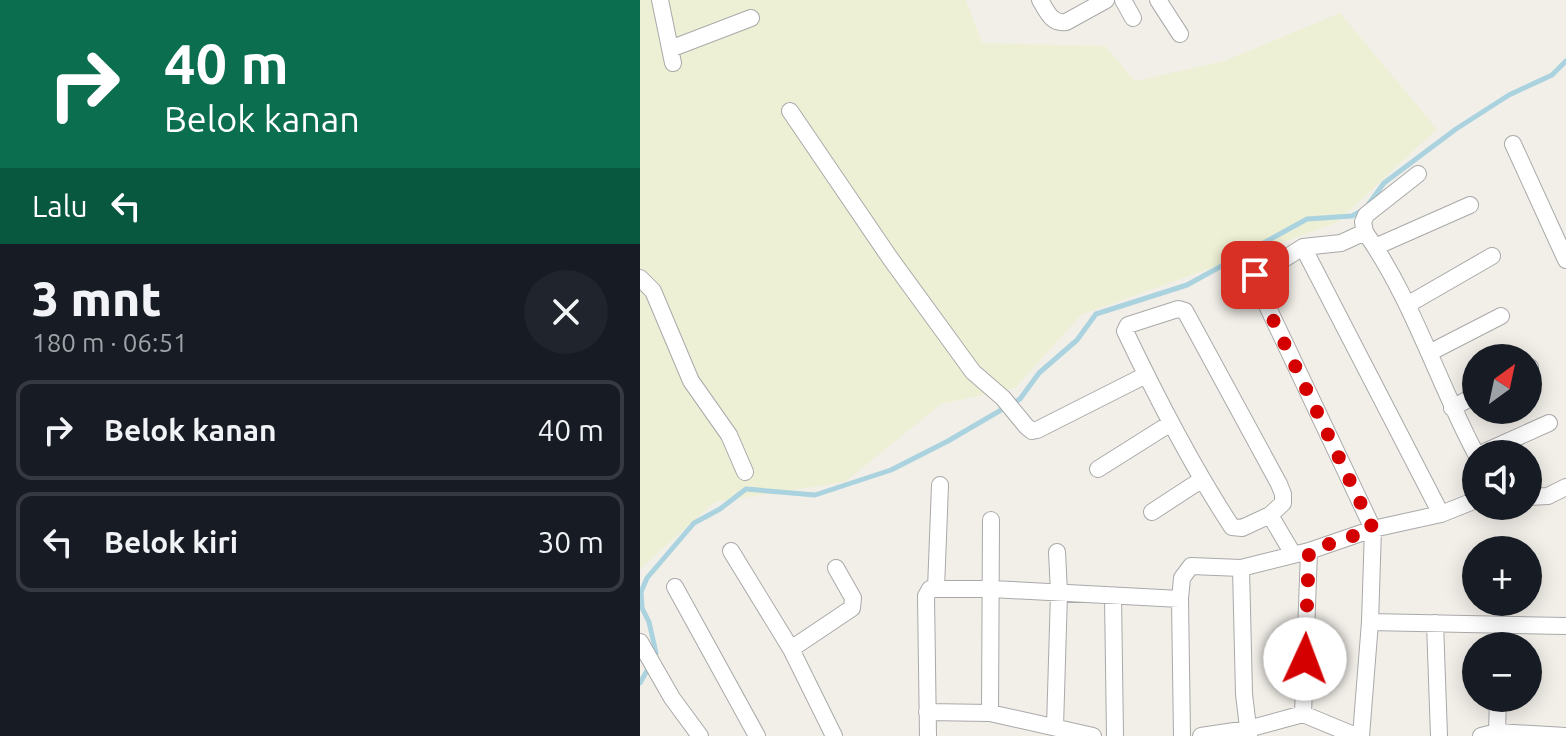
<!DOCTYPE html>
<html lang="id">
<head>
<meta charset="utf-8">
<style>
	:root { --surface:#171b24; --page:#20242c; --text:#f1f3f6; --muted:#9ea1a6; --line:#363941 }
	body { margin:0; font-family:Ubuntu,sans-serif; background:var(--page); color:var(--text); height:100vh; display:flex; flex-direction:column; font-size:30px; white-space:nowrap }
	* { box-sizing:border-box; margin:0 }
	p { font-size:26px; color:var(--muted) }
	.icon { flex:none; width:44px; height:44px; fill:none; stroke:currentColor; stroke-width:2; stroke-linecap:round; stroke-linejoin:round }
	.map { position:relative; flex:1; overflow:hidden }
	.drawer { display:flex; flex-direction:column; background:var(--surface); width:640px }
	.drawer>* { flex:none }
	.banner { background:#0b6e4f; color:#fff; overflow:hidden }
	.needle { width:52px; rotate:33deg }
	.tools { position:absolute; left:822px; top:344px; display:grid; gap:16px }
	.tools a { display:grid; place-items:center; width:80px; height:80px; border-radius:50%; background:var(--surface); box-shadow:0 4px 20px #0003; font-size:40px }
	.pin { position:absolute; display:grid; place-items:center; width:68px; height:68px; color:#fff; margin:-34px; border-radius:16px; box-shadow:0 4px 12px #0006 }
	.me { position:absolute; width:88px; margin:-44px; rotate:2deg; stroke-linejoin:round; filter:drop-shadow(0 0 6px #0008) }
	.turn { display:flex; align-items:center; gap:28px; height:168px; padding:0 32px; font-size:36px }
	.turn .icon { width:104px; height:104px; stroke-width:2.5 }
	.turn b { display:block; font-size:56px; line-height:68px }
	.then { display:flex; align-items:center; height:76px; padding:0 32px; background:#0003; gap:16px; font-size:30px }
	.round { display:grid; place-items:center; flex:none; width:84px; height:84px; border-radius:42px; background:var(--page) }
	.overview { display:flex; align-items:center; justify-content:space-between; height:136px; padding:0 32px }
	h1 { font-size:48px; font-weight:800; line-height:60px }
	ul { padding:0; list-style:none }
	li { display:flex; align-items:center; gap:24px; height:100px; margin:0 16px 12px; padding:0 16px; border:4px solid var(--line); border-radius:16px }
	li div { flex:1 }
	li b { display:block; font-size:30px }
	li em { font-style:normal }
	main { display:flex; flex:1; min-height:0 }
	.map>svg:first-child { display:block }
	.farmland { fill:#eef0d5 }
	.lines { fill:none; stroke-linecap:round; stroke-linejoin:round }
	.stream { stroke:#aad3df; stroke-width:5 }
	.street-casing { stroke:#a9a9a9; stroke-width:18 }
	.street { stroke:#fff; stroke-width:16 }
	.route { stroke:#d40000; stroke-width:14; stroke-dasharray:0 25.2 }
</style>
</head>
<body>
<main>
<section class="drawer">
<div class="banner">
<div class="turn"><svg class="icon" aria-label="right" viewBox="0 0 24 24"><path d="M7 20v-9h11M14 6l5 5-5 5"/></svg><div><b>40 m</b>Belok kanan</div></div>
<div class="then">Lalu<svg class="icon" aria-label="left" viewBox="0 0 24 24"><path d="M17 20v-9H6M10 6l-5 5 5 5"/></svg></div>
</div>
<div class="overview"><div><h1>3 mnt</h1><p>180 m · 06:51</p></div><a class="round"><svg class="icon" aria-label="close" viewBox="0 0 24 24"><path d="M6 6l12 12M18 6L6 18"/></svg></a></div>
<ul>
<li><svg class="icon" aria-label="right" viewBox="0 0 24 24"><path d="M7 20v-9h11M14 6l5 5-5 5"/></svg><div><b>Belok kanan</b></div><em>40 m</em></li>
<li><svg class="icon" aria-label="left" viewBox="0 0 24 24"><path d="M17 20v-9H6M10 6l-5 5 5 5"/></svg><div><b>Belok kiri</b></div><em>30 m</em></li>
</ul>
</section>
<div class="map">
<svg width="926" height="736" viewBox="0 0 926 736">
	<rect width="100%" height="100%" fill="#f2efe9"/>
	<!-- farmland -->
	<path class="farmland" d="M0,0H326L342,43L465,46L495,81L584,61L700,13L797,129L696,223L441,315L375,388L301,404L205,482L75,502L0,569Z"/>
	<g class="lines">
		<!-- stream -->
		<path class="stream" d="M14,658L16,653L9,622L2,608L1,592L7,578L54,523L80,509L106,489L175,495L251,470L308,441L380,399L399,373L437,340L456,314L547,285L667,219L712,216L725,209L744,183L816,129L869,95L912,75L926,61
			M0,683L9,667"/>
		<defs>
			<path id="street" d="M20,0L33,63
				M400,0C407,11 411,24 426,22L466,0
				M483,0L493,18
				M518,0L540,34
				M30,49L111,18
				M150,111L250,258L333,372L363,398L386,426L392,431L397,430L506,375
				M873,144L926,260
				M778,174L726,215L723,222L725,232C773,300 797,381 836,454
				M663,247L801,514
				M735,247L830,205
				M0,278L13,291L51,381L89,435L105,472
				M767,305L852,256
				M789,353L861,316
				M888,368L890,367
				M812,408L836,395
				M840,454L909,423
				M458,469L531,423
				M888,497L908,496L926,487
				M512,512L561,480
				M630,515L602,528L592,527C551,465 517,398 485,331L488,325L538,309L545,311L639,484L643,494V503L630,515L653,554
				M91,551L151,649L194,736
				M601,568L604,694L609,736
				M35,587L117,736
				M296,589L300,485
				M473,597L475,736
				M540,599L542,736
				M730,622L926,626
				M795,623L799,736
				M0,642L32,698L60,736
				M860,646L861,626
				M151,649L212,608L213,598L196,568
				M287,712L350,713L453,736
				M350,713L351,520
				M663,714L669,551
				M415,727L419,593L417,552
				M857,732L858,698
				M288,736L286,596L290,589H352L540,599L542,578L551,566L601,568L669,551L733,529L801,514L836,500
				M561,736L608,729L663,714L716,736
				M721,736L730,622L733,529L614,278L663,247L701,243L725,232
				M841,736L857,732L926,736"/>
		</defs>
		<!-- street casing -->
		<use href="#street" class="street-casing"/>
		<!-- street -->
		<use href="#street" class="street"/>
	</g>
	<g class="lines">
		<!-- route -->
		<path class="route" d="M615,275L614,280L733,529L669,551L665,659"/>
	</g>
</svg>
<div class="tools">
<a><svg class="needle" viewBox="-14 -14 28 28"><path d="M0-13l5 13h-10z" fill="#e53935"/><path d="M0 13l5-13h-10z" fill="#9ea1a6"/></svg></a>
<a><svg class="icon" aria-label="sound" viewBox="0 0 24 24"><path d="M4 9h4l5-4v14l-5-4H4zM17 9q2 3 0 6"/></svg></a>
<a>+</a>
<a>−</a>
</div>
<div class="pin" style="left:615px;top:275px;background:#d93025"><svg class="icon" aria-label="arrive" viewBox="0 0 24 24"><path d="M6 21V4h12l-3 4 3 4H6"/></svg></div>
<svg class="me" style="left:665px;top:659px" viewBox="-20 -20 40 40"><circle r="19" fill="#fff"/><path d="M0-13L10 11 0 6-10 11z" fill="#d40000"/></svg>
</div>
</main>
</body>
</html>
